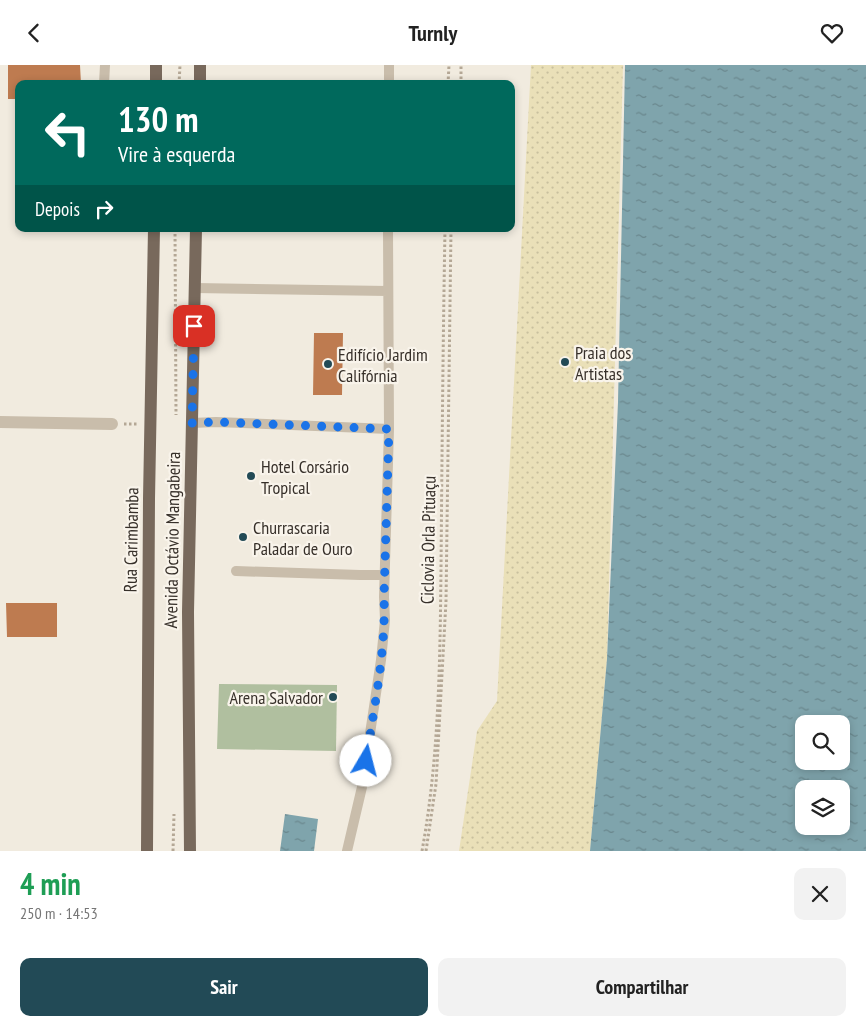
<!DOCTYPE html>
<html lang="pt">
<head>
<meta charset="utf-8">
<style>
	:root { --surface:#fff; --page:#f2f2f2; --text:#222; --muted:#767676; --accent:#224a56 }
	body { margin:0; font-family:"PT Sans Narrow",sans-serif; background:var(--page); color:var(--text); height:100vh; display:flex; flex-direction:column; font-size:19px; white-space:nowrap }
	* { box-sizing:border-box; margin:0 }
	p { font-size:16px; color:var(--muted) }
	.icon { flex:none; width:28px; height:28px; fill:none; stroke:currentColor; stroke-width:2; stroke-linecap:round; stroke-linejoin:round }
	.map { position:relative; height:786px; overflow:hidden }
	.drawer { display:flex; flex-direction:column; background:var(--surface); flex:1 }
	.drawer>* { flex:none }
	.hud { position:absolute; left:15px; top:15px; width:500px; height:152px; border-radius:10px; box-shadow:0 2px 8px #0003; background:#00695c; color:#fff; overflow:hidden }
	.buttons { position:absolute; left:795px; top:650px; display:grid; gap:10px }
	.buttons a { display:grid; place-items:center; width:55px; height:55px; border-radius:10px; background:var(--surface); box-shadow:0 2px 8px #0003; font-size:25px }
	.pin { position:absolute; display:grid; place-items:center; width:42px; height:42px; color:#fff; margin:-21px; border-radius:10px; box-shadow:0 2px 8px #0006 }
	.me { position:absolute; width:55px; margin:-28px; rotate:8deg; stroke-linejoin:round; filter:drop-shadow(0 0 4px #0008) }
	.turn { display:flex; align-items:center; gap:18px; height:105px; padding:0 20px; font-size:22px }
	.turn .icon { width:65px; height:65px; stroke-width:2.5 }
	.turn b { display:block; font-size:35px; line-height:42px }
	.then { display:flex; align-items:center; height:48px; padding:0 20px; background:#0003; gap:10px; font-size:19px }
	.round { display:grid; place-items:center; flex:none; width:52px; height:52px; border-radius:10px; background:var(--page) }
	.summary { display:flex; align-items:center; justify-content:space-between; height:85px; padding:0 20px }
	h1 { font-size:30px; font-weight:800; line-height:38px; color:#1e9e55 }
	.primary-button { display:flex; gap:10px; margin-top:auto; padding:10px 20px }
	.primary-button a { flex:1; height:58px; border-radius:10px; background:var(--accent); color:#fff; font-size:20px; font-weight:800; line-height:58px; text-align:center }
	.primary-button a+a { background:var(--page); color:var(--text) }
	header { display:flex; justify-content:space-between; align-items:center; height:65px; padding:0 20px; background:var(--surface); font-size:22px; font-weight:800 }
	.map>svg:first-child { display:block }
	.grass { fill:#b0bf9f }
	.sand { fill:url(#sand-dots) }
	.water { fill:url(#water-ripples); fill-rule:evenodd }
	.building { fill:#be7b50 }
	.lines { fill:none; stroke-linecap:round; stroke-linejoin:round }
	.path { stroke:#b4a795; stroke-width:3; stroke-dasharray:2.5 2.5; stroke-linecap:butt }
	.service { stroke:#c9bdab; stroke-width:10 }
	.minor { stroke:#c9bdab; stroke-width:12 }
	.primary { stroke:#78695c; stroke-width:12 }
	.route { stroke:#1a73e8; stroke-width:9; stroke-dasharray:0 16.2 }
	.poi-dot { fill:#224a56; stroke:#f9f4eb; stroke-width:2 }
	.labels { text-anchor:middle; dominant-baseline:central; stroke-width:4.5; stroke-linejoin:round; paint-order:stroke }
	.poi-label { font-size:18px; fill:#37302a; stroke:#f9f4eb; text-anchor:start }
	.street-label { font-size:18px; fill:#37302a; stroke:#f9f4eb }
</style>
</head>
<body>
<header><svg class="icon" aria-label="back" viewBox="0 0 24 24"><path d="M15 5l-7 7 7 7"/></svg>Turnly<svg class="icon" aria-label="heart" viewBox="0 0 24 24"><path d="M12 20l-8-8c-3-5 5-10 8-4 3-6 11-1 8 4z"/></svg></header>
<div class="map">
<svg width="866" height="786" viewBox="0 0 866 786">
	<defs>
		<pattern id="sand-dots" width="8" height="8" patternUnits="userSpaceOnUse" patternTransform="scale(1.25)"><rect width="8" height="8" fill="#eae0b8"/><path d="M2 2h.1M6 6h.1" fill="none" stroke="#c9c09e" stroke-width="1.8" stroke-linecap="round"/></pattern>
		<pattern id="water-ripples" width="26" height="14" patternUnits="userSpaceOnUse" patternTransform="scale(1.25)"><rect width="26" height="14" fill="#7fa4ac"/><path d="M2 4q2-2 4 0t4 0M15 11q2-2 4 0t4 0" fill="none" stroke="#69868c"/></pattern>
	</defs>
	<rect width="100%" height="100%" fill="#f1ebdf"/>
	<!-- grass -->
	<path class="grass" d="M219,619L337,620L336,686L217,684Z"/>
	<!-- sand -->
	<path class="sand" d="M531,0H623L607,594L590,786H459L477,666L497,636Z"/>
	<!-- water -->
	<path class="water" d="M625,0H866V786H590L607,594L618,337ZM804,659H841V696H804ZM804,724H841V761H804Z
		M285,749L318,754L314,786H280Z"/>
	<!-- building -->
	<path class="building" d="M8,0H80L81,19H19V34H8Z
		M314,268H343L342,330H313Z
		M6,538H57V572H7Z"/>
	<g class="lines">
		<!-- path -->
		<path class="path" d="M179,19L180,0
			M448,19L449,0
			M461,19V0
			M175,164L176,350
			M124,359H138
			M173,786L174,749
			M422,786C439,693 440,598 441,504C442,390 443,277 445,164
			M426,786L436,719L446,536L451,164"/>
		<!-- service -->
		<path class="service" d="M104,19L105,0
			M389,19V0
			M388,164L389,364
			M195,223L388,226
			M192,358L216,357L389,364L384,532L385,555L381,595L362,722L347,786
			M236,506L360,510H384"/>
		<!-- minor -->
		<path class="minor" d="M0,357L112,359"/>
		<!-- primary -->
		<path class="primary" d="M156,19V0
			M200,19V0
			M147,786L149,434L154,164
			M190,786L188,547L196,164"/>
	</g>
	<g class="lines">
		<!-- route -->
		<path class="route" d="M194,261L192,358L216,357L389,364L384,532C386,587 374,642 366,696"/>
	</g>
	<!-- markers -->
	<g class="poi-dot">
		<circle cx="565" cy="297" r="5"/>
		<circle cx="328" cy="299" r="5"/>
		<circle cx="251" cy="411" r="5"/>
		<circle cx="243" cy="472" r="5"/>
		<circle cx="333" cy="632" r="5"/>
	</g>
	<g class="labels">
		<!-- poi labels -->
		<g class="poi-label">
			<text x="575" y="287">Praia dos<tspan x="575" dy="21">Artistas</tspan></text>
			<text x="338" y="289">Edifício Jardim<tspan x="338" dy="21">Califórnia</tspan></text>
			<text x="261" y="401">Hotel Corsário<tspan x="261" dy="21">Tropical</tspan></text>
			<text x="253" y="462">Churrascaria<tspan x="253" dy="21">Paladar de Ouro</tspan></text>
			<text x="323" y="632" text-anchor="end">Arena Salvador</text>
		</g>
		<!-- street labels -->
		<g class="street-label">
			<text transform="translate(131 475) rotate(-89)">Rua Carimbamba</text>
			<text transform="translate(172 475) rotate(-89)">Avenida Octávio Mangabeira</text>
			<text transform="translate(428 475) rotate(-89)">Ciclovia Orla Pituaçu</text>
		</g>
	</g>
</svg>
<div class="buttons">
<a><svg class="icon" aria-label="search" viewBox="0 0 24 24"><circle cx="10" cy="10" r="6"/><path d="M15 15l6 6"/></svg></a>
<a><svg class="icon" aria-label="layers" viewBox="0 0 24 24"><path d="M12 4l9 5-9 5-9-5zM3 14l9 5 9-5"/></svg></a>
</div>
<div class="pin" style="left:194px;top:261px;background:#d93025"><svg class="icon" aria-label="arrive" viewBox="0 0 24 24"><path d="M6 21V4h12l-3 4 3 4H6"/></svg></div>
<svg class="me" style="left:366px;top:696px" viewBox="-20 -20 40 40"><circle r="19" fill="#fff"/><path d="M0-13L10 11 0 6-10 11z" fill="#1a73e8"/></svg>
<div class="hud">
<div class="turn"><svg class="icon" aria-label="left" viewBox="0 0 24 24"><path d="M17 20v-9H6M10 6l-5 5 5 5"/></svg><div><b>130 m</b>Vire à esquerda</div></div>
<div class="then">Depois<svg class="icon" aria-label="right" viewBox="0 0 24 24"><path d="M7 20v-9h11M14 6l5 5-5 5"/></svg></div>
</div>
</div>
<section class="drawer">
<div class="summary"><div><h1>4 min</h1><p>250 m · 14:53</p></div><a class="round"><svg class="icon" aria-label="close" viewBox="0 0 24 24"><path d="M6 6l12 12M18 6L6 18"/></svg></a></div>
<div class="primary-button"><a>Sair</a><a>Compartilhar</a></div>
</section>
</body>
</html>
